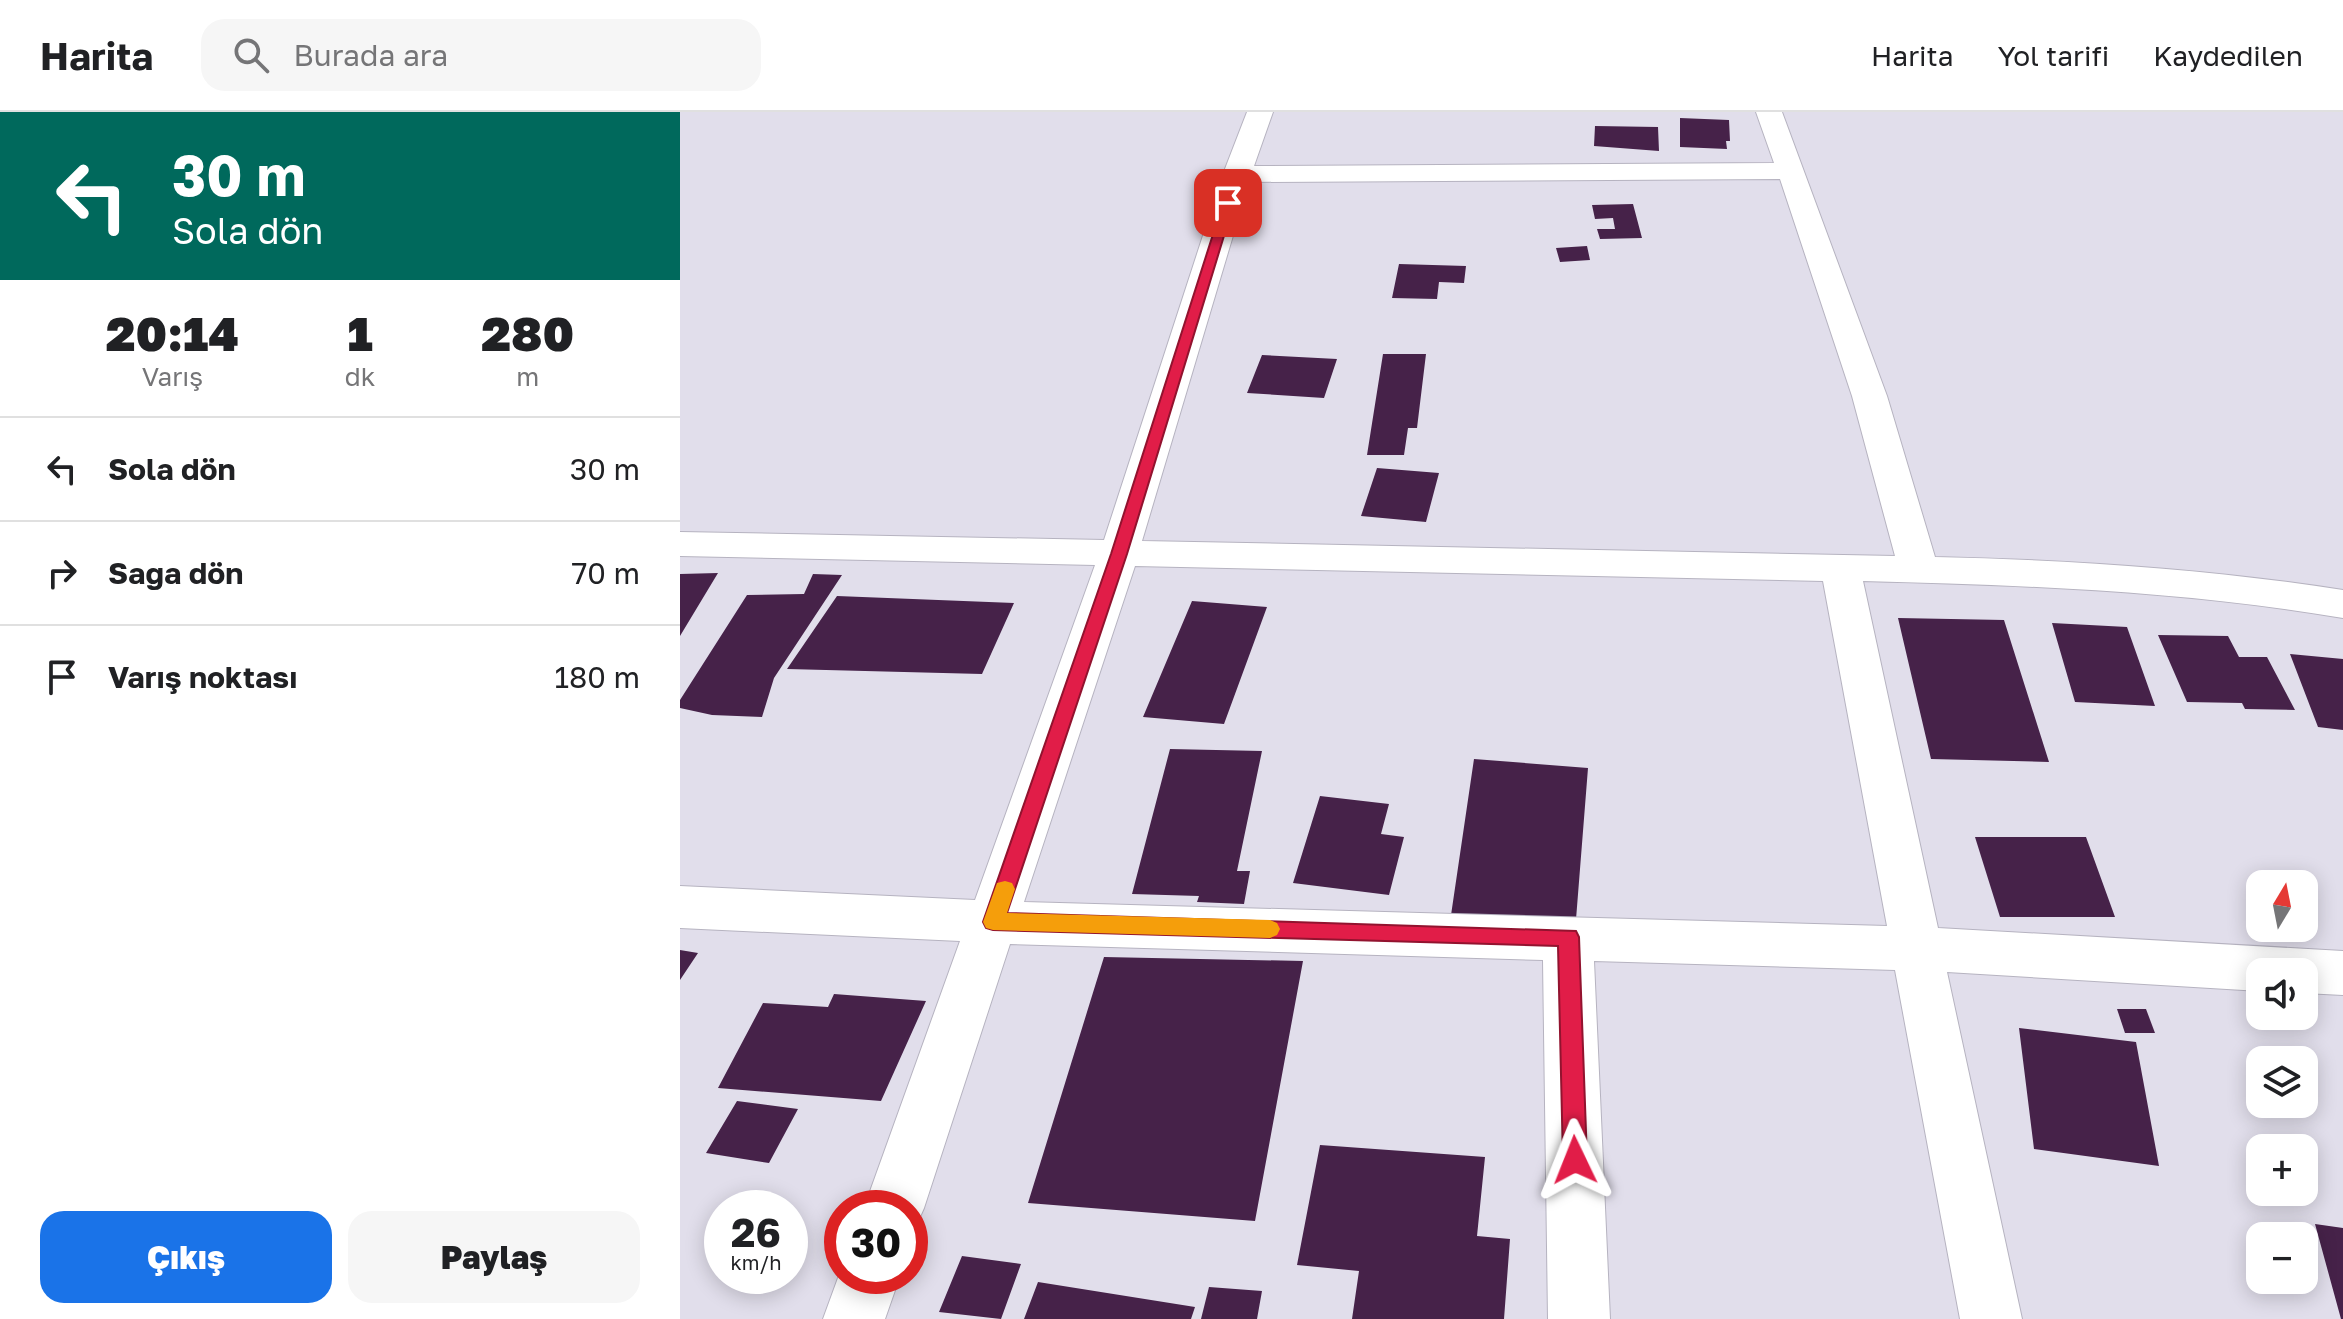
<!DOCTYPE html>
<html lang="tr">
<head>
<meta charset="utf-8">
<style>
	:root { --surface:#fff; --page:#f6f6f6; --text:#202124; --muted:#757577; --line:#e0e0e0; --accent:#1a73e8 }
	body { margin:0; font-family:"Golos Text",sans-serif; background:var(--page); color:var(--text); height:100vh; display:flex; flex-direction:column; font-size:30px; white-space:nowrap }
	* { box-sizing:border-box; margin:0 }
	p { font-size:26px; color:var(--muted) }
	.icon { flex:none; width:44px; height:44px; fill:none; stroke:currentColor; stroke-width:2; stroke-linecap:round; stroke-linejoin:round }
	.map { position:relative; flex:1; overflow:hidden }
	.details { display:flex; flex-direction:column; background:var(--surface); width:680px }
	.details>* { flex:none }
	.guide { background:#00695c; color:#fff; overflow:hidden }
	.needle { width:52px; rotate:10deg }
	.fabs { position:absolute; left:1566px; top:758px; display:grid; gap:16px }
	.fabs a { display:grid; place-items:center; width:72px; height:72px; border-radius:16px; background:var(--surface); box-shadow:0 4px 20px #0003; font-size:40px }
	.speed { position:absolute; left:24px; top:1078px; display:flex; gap:16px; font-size:40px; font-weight:700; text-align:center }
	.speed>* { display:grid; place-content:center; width:104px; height:104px; border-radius:50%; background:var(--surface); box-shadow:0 4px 20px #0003; line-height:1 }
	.speed small { font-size:20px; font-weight:400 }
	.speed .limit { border:12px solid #d22; background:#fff; color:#111 }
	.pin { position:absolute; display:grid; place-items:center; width:68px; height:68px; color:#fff; margin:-34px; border-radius:16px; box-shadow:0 4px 12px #0006 }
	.me { position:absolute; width:88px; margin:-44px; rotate:358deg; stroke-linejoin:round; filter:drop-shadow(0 0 6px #0008) }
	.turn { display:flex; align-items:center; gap:28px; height:168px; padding:0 40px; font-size:36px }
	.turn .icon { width:104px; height:104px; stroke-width:2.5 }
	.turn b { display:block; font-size:56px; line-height:68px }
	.eta { display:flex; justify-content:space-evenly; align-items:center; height:136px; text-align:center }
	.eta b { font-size:48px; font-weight:800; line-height:56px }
	.action { display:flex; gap:16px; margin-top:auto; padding:16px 40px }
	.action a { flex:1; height:92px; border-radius:24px; background:var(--accent); color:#fff; font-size:32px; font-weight:800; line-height:92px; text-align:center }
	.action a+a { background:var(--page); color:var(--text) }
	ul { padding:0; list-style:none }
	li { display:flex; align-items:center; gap:24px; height:104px; padding:0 40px; border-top:2px solid var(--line) }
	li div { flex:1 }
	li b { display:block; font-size:30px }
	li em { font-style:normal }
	header { display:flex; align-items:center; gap:48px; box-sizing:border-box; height:112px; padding:0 40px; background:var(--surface); border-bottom:2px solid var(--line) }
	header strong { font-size:38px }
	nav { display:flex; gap:44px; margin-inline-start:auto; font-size:28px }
	.search { width:560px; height:72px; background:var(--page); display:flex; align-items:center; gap:20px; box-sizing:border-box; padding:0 28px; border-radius:24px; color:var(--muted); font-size:30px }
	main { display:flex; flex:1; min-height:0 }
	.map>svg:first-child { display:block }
	.building { fill:#462249 }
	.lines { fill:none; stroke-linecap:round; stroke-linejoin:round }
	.minor-casing { stroke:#b6b3c0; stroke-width:2 }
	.minor { fill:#fff; fill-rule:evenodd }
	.route { fill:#e11d48; stroke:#92132f; stroke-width:2 }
	.slow { fill:#f59e0b }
</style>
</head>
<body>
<header>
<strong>Harita</strong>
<div class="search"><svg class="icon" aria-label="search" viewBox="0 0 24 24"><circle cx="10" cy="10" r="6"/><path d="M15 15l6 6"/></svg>Burada ara</div>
<nav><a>Harita</a><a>Yol tarifi</a><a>Kaydedilen</a></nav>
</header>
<main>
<section class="details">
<div class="guide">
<div class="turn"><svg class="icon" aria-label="left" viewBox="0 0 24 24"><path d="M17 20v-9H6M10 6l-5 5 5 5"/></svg><div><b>30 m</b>Sola dön</div></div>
</div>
<div class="eta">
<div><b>20:14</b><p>Varış</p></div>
<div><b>1</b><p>dk</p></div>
<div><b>280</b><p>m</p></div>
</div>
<ul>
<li><svg class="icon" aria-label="left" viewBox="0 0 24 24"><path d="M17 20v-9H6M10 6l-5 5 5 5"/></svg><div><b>Sola dön</b></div><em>30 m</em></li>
<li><svg class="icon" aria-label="right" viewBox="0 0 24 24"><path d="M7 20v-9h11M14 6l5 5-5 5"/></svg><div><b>Sağa dön</b></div><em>70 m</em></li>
<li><svg class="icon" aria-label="arrive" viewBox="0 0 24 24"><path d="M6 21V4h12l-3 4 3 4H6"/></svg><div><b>Varış noktası</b></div><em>180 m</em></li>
</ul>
<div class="action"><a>Çıkış</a><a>Paylaş</a></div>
</section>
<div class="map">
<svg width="1663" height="1207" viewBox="0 0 1663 1207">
	<rect width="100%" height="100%" fill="#e1deeb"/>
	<!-- building -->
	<path class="building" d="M1000,6L1049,8L1050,29H1046L1047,37L1000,35Z
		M915,14L978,15L979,39L914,34Z
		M953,92L962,126L920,127L917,117H935L933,106L915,107L912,93Z
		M907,134L910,148L880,150L876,136Z
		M719,152L786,154L784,171L759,170L757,187L712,186Z
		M703,242H746L737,316H728L724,343H687Z
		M582,243L657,247L644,286L567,281Z
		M697,356L759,361L746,410L681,404Z
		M38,461L0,524V462Z
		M133,462L162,463L94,566L82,605L32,603L0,596V588L67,483L124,482Z
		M157,484L334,491L302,562L107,557Z
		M512,489L587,495L544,612L463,605Z
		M1218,506L1324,508L1369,650L1251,647Z
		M1372,511L1447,515L1475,594L1395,590Z
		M1478,523L1548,524L1559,545H1587L1615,598L1565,597L1562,591L1507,590Z
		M1610,542L1663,547V618L1638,615Z
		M490,637L582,639L557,759H570L564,792L517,790L519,784L452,782Z
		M794,647L908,656L895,820L770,810Z
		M640,684L709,692L701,722L724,725L709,783L613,771Z
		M1295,725H1406L1435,805H1320Z
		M0,838L18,841L0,868Z
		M424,845L623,849L575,1109L348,1091Z
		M154,882L246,889L201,989L38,976L83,891L148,895Z
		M1437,897H1466L1475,921H1445Z
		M1339,916L1456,930L1479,1054L1354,1037Z
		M57,989L118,997L89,1051L26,1041Z
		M640,1033L805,1045L797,1124L830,1127L824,1207H672L679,1159L617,1153Z
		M1635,1112L1663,1116V1207H1661Z
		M282,1144L341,1152L321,1207L259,1200Z
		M358,1170L515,1195L511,1207H344Z
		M529,1175L582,1179L577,1207H521Z"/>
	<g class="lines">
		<defs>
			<path id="minor" d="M567,0H593L574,54L1094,51L1076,0H1102L1207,284L1255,445C1391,448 1528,457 1663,478V506C1504,479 1343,473 1183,469L1258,816L1663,839V883L1624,881V860H1580V879L1267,860L1342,1207H1280L1215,858L914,849L930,1207H868L863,848L330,832L244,1096L235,1116L230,1118V1096H184L280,829L0,816V774L295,788L415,453L0,444V420L424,428L543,62ZM1100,67L1172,284L1215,444L462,429L569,70ZM455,454L1143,469L1207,814L344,790Z
				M162,1155V1164H220L205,1207H143Z"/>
		</defs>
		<!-- minor casing -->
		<use href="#minor" class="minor-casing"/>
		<!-- minor -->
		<use href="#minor" class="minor"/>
	</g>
	<!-- route -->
	<path class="route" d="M548,87L554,91L447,442L327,801L896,819L899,825L907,1048L903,1056L895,1059L886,1056L883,1048L878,834L313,818L306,816L303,810L431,442L543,91Z"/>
	<!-- slow -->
	<path class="slow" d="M325,769L332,771L335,777L327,801L590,808L597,811L600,817L597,823L590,826L313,818L306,816L303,810L317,771Z"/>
</svg>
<div class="fabs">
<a><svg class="needle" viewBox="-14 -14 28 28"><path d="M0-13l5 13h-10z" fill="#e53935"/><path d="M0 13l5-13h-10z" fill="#757577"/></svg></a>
<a><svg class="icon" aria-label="sound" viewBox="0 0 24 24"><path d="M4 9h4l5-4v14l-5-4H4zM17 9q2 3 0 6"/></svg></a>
<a><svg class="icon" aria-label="layers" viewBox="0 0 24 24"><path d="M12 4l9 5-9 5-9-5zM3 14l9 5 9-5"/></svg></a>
<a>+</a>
<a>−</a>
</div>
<div class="speed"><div>26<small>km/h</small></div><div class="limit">30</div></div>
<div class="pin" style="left:548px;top:91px;background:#d93025"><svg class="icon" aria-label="arrive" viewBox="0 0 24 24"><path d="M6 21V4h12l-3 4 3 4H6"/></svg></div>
<svg class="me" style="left:895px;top:1048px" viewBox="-20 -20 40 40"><path d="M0-17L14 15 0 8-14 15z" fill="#e11d48" stroke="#fff" stroke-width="4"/></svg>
</div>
</main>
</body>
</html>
